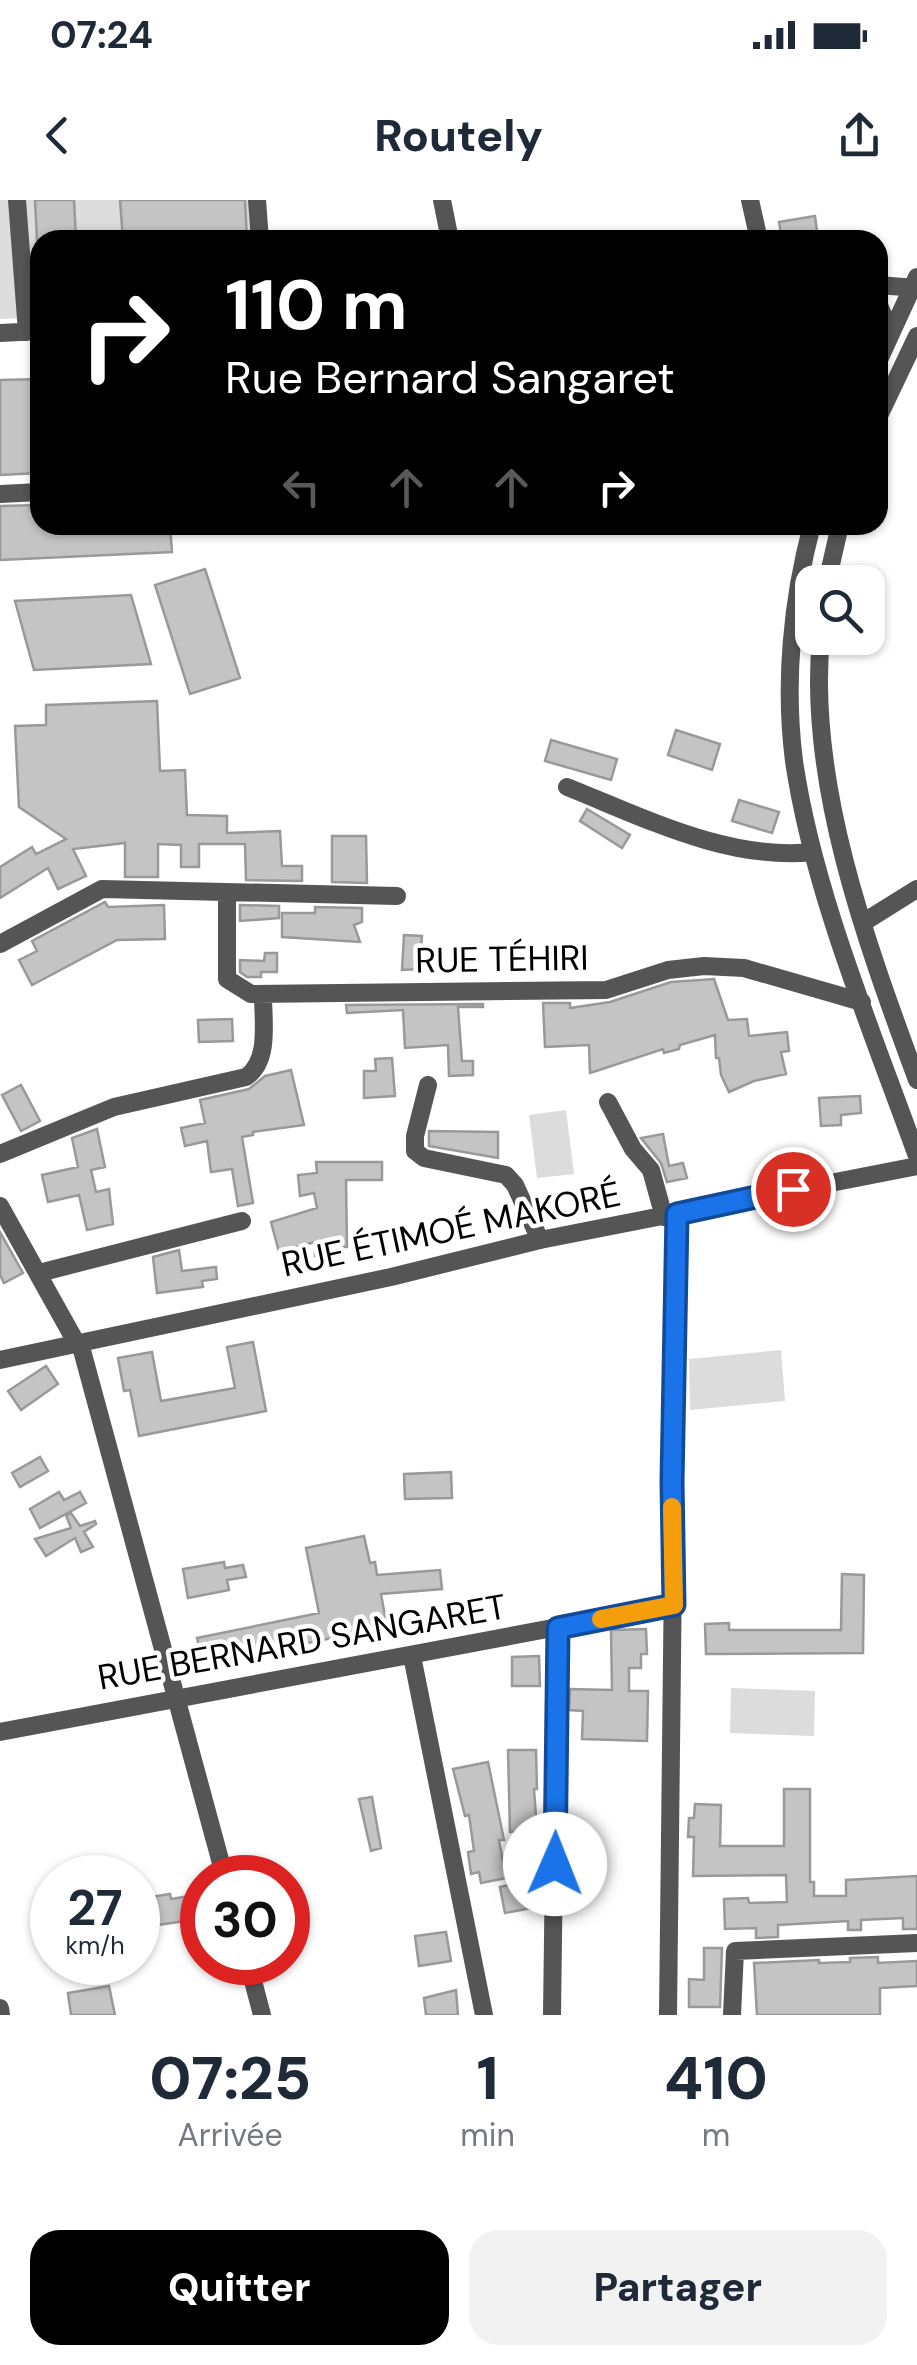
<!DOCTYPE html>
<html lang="fr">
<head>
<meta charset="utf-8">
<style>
	:root { --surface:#fff; --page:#f2f2f3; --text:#1f2937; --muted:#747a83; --accent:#000 }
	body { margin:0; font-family:"DM Sans",sans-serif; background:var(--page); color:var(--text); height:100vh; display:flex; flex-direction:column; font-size:38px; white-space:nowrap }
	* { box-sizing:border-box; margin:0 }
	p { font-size:32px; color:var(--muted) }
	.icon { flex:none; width:55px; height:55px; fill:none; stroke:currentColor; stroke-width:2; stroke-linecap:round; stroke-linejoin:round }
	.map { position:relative; height:1815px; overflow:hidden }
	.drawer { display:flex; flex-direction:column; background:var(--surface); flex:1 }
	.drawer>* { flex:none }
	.top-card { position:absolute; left:30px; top:30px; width:858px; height:305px; border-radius:30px; box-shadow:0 2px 8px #0004; background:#000; color:#fff; overflow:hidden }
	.tools { position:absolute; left:795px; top:365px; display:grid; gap:20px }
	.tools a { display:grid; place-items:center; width:90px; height:90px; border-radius:20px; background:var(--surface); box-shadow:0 2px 8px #0004; font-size:50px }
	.speed { position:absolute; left:30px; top:1655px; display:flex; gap:20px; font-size:50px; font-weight:700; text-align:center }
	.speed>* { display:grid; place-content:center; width:130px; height:130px; border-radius:50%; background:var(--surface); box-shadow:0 2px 8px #0004; line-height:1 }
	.speed small { font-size:25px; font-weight:400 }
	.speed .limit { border:15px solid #d22; background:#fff; color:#111 }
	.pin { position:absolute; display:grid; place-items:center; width:85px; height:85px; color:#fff; margin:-42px; border:5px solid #fff; border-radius:50%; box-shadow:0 2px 10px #0007 }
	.me { position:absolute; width:110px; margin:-55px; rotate:1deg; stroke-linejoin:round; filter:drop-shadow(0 0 8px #0008) }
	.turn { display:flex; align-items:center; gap:35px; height:210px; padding:0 30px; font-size:45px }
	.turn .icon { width:130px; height:130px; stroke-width:2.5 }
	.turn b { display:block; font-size:70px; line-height:85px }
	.lanes { display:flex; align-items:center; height:95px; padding:0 30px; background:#0003; justify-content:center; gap:50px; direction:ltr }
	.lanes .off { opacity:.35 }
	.eta { display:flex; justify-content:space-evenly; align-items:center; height:170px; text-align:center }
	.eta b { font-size:60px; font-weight:800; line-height:70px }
	.action { display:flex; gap:20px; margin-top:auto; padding:20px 30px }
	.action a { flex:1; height:115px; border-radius:30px; background:var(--accent); color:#fff; font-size:40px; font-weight:800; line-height:115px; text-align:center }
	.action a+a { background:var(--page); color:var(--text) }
	.status { display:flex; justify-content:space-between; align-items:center; height:70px; padding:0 50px; background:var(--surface); direction:ltr }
	.status svg { height:28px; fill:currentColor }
	header { display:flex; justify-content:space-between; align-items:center; height:130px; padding:0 30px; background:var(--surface); font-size:45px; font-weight:800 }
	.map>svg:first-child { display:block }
	.green { fill:#dcdcdc }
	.building { fill:#c4c4c4; stroke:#999; stroke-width:2.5 }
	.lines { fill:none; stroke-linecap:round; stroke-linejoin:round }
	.minor { stroke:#555; stroke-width:18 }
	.route-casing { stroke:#114b97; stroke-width:25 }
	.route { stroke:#1a73e8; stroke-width:18 }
	.slow { stroke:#f59e0b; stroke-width:18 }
	.labels { text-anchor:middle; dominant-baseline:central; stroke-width:9; stroke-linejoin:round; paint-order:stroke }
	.street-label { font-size:35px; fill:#000; stroke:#fff }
</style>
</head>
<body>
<div class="status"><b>07:24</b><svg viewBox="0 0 49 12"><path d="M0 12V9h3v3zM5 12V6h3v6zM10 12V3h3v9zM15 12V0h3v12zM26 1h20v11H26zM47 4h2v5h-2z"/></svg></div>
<header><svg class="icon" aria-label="back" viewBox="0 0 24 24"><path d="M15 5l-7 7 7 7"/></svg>Routely<svg class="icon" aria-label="share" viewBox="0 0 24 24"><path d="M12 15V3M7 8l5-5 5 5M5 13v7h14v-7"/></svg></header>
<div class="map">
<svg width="917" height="1815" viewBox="0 0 917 1815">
	<rect width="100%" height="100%" fill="#fff"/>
	<!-- green -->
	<path class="green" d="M0,0H266L267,40H40V117L0,119Z
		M566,910L574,974L537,978L529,915Z
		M781,1150L785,1201L690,1210L689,1159Z
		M731,1488L815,1491L814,1536L730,1533Z"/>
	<!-- building -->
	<path class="building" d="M35,0H74L76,40H37Z
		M120,0H245L247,40H123Z
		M815,16L818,38L782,40L779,22Z
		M40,179V222H37L38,273L0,275V180Z
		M40,305V325H170L172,352L0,360V306Z
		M205,369L240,478L190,494L155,385Z
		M131,395L151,464L34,470L15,401Z
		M157,501L160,571L185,570L187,615L227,616V633L280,631L282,666H302V681L246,680L245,644H199V667H181V645L158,644V677H125V643L73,649L86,676L58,689L48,668L0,698V667L32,647L36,654L66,639L19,607L15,526L46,525V505Z
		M676,530L720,544L712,570L668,555Z
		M551,540L617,559L611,580L545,561Z
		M739,600L779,612L772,633L732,621Z
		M587,609L630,635L622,648L580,621Z
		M332,636H366L367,683L332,682Z
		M105,702L108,707L164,705L165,739L117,740L32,785L19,760L37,751L32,741Z
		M240,705L279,706V718L240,721Z
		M315,707L362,708V722L354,725L360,742L282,737V713H315Z
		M404,735L422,736L420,769L402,770Z
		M265,753H277V772H261V777H247L240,772V760L264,761Z
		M714,779L728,820L747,819L749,836L787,832L789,851L781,852L786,874L754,881L729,892L721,875L719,858H716L715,835L680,845L679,849L664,853L663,849L590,873L589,845L545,847L543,803H570V808L610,802L671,782Z
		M483,804V807H458L462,861H473V875L449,876L448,845L405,848L403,810L347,813L346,805Z
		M232,819L233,841L199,842L198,820Z
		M392,858L395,896L364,898V871H376L375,859Z
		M291,870L304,925L253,932V935L242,937L253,1003L238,1006L232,969L211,972L207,941L185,946L181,928L205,923L200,900L249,889L265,876Z
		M21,885L40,921L21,931L2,895Z
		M860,896L861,913L841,915V925L821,926L819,898Z
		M97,929L105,967L91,970L96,992L109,989L113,1024L87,1030L79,995L48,1002L42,975L78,967L72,938Z
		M429,931L498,932V958L429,946Z
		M663,934L669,966L683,963L687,978L667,982L661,963L641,938Z
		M316,962H382V980H346L347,1047H326V1056H315V1042L279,1052L271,1022L317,1008L314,993L300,996L298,975L317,973Z
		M0,1032L23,1073L4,1083L0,1075Z
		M179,1050L182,1071L216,1067L217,1079L202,1081L203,1087L157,1093L153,1057Z
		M253,1142L266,1211L139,1236L130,1190L124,1191L118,1158L152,1152L161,1201L235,1188L227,1147Z
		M46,1166L58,1184L21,1210L8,1191Z
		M40,1257L48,1271L20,1287L12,1273Z
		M451,1272L452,1298L405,1299L404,1274Z
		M59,1292L64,1300L80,1292L86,1303L40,1328L30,1309Z
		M71,1313L80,1326L95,1321L96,1324L84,1332L93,1347L81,1352L75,1338L46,1356L35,1339L71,1328L66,1315Z
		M364,1336L370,1363L375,1362L377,1375L440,1370L442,1389L381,1394L387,1427L203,1464L197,1438L319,1413L306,1348Z
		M224,1362L225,1368L243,1365L246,1377L227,1380L229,1390L188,1398L183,1369Z
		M842,1374L864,1375L863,1453L706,1454L705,1424L729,1423V1430H841Z
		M646,1429L647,1454H641V1468H629V1491H648L647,1541L582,1539L583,1511L569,1510L570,1489L612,1490L611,1430Z
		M539,1456L540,1486H512V1457Z
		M508,1550H536L537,1589H534L537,1630L510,1632Z
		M488,1562L504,1640H499L506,1678L481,1683L479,1672L471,1674L468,1652L474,1651L469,1615L465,1616L453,1569Z
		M784,1589H810V1682H814V1696H846V1680L917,1676V1729H903V1718L861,1720V1730H848V1721L778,1725V1737L756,1738V1728L725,1729L724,1699L748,1698L749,1703L787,1702L786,1675L693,1676L694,1637H688L689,1618H694L695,1604L721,1605L720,1646H784Z
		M372,1597L381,1648L371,1651L359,1599Z
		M532,1680L537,1707L505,1713L500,1687Z
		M170,1694L171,1699L202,1694V1743L196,1744L192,1720L138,1728V1699Z
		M446,1732L451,1761L419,1766L415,1736Z
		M704,1748H722L720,1807H689V1779L704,1780Z
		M878,1757V1763L917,1761V1786L880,1788V1815H757L754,1763L819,1760V1763L850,1762V1758Z
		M109,1786L115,1815H71L68,1793Z
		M456,1790L458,1815H426L424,1798Z"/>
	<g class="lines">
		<!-- minor -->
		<path class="minor" d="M17,0L27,132
			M257,0L260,40
			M442,0L450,40
			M750,0L759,40
			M878,85L917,88
			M878,103L891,133
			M0,133L40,131
			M878,162L917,77
			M878,218L917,136
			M0,294L40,292
			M812,325C792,400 784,483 794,561C813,691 872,831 917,956
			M827,382L840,325
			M821,438C807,583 867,744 917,880
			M567,587C645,618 728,661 813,652
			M227,692V779L251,794L606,790L668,770L704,766L744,768L862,802
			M864,722L917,689
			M0,744L102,689L397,696
			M428,885L415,936V951L424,958L506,975L515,985L540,1040
			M608,902L633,949L651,970L664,1017
			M0,954L114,907L246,877C270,861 263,822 263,795
			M0,1006L77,1144
			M39,1073L242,1021
			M80,1143L225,1678
			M0,1160L391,1077L540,1040L917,966
			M412,1456L484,1815
			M0,1532L675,1405
			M248,1762L262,1815
			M0,1808L1,1815
			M552,1815L557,1428
			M668,1815L677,1014
			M732,1815L735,1751L917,1743"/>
	</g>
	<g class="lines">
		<defs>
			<path id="route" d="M555,1664L558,1428L674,1405L672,1282L677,1014L793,989"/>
		</defs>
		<!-- route casing -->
		<use href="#route" class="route-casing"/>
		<!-- route -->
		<use href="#route" class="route"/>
		<!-- slow -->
		<path class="slow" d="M601,1419L674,1405L672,1307"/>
	</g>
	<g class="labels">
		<!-- street labels -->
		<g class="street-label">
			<text transform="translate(502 759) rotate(-1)">RUE TÉHIRI</text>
			<text transform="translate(451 1029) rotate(-12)">RUE ÉTIMOÉ MAKORÉ</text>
			<text transform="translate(302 1442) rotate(-10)">RUE BERNARD SANGARET</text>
		</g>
	</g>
</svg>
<div class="tools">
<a><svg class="icon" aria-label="search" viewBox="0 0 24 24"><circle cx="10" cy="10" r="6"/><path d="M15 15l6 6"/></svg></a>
</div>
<div class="speed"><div>27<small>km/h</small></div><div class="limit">30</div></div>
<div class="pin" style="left:793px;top:989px;background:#d93025"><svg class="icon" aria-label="arrive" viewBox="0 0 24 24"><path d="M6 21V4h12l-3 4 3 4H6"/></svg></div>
<svg class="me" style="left:555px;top:1664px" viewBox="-20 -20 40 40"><circle r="19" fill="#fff"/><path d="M0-13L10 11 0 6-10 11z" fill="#1a73e8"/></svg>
<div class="top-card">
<div class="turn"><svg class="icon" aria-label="right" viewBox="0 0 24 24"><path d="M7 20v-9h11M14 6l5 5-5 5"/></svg><div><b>110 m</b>Rue Bernard Sangaret</div></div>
<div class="lanes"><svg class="icon off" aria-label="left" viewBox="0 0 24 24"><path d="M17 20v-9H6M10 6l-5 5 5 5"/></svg><svg class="icon off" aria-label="ahead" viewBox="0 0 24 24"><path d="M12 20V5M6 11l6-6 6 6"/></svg><svg class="icon off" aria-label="ahead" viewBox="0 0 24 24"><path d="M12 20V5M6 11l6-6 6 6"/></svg><svg class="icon" aria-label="right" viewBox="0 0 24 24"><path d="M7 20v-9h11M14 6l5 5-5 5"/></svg></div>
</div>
</div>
<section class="drawer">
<div class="eta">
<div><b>07:25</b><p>Arrivée</p></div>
<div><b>1</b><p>min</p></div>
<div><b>410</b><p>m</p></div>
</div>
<div class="action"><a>Quitter</a><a>Partager</a></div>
</section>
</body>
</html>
